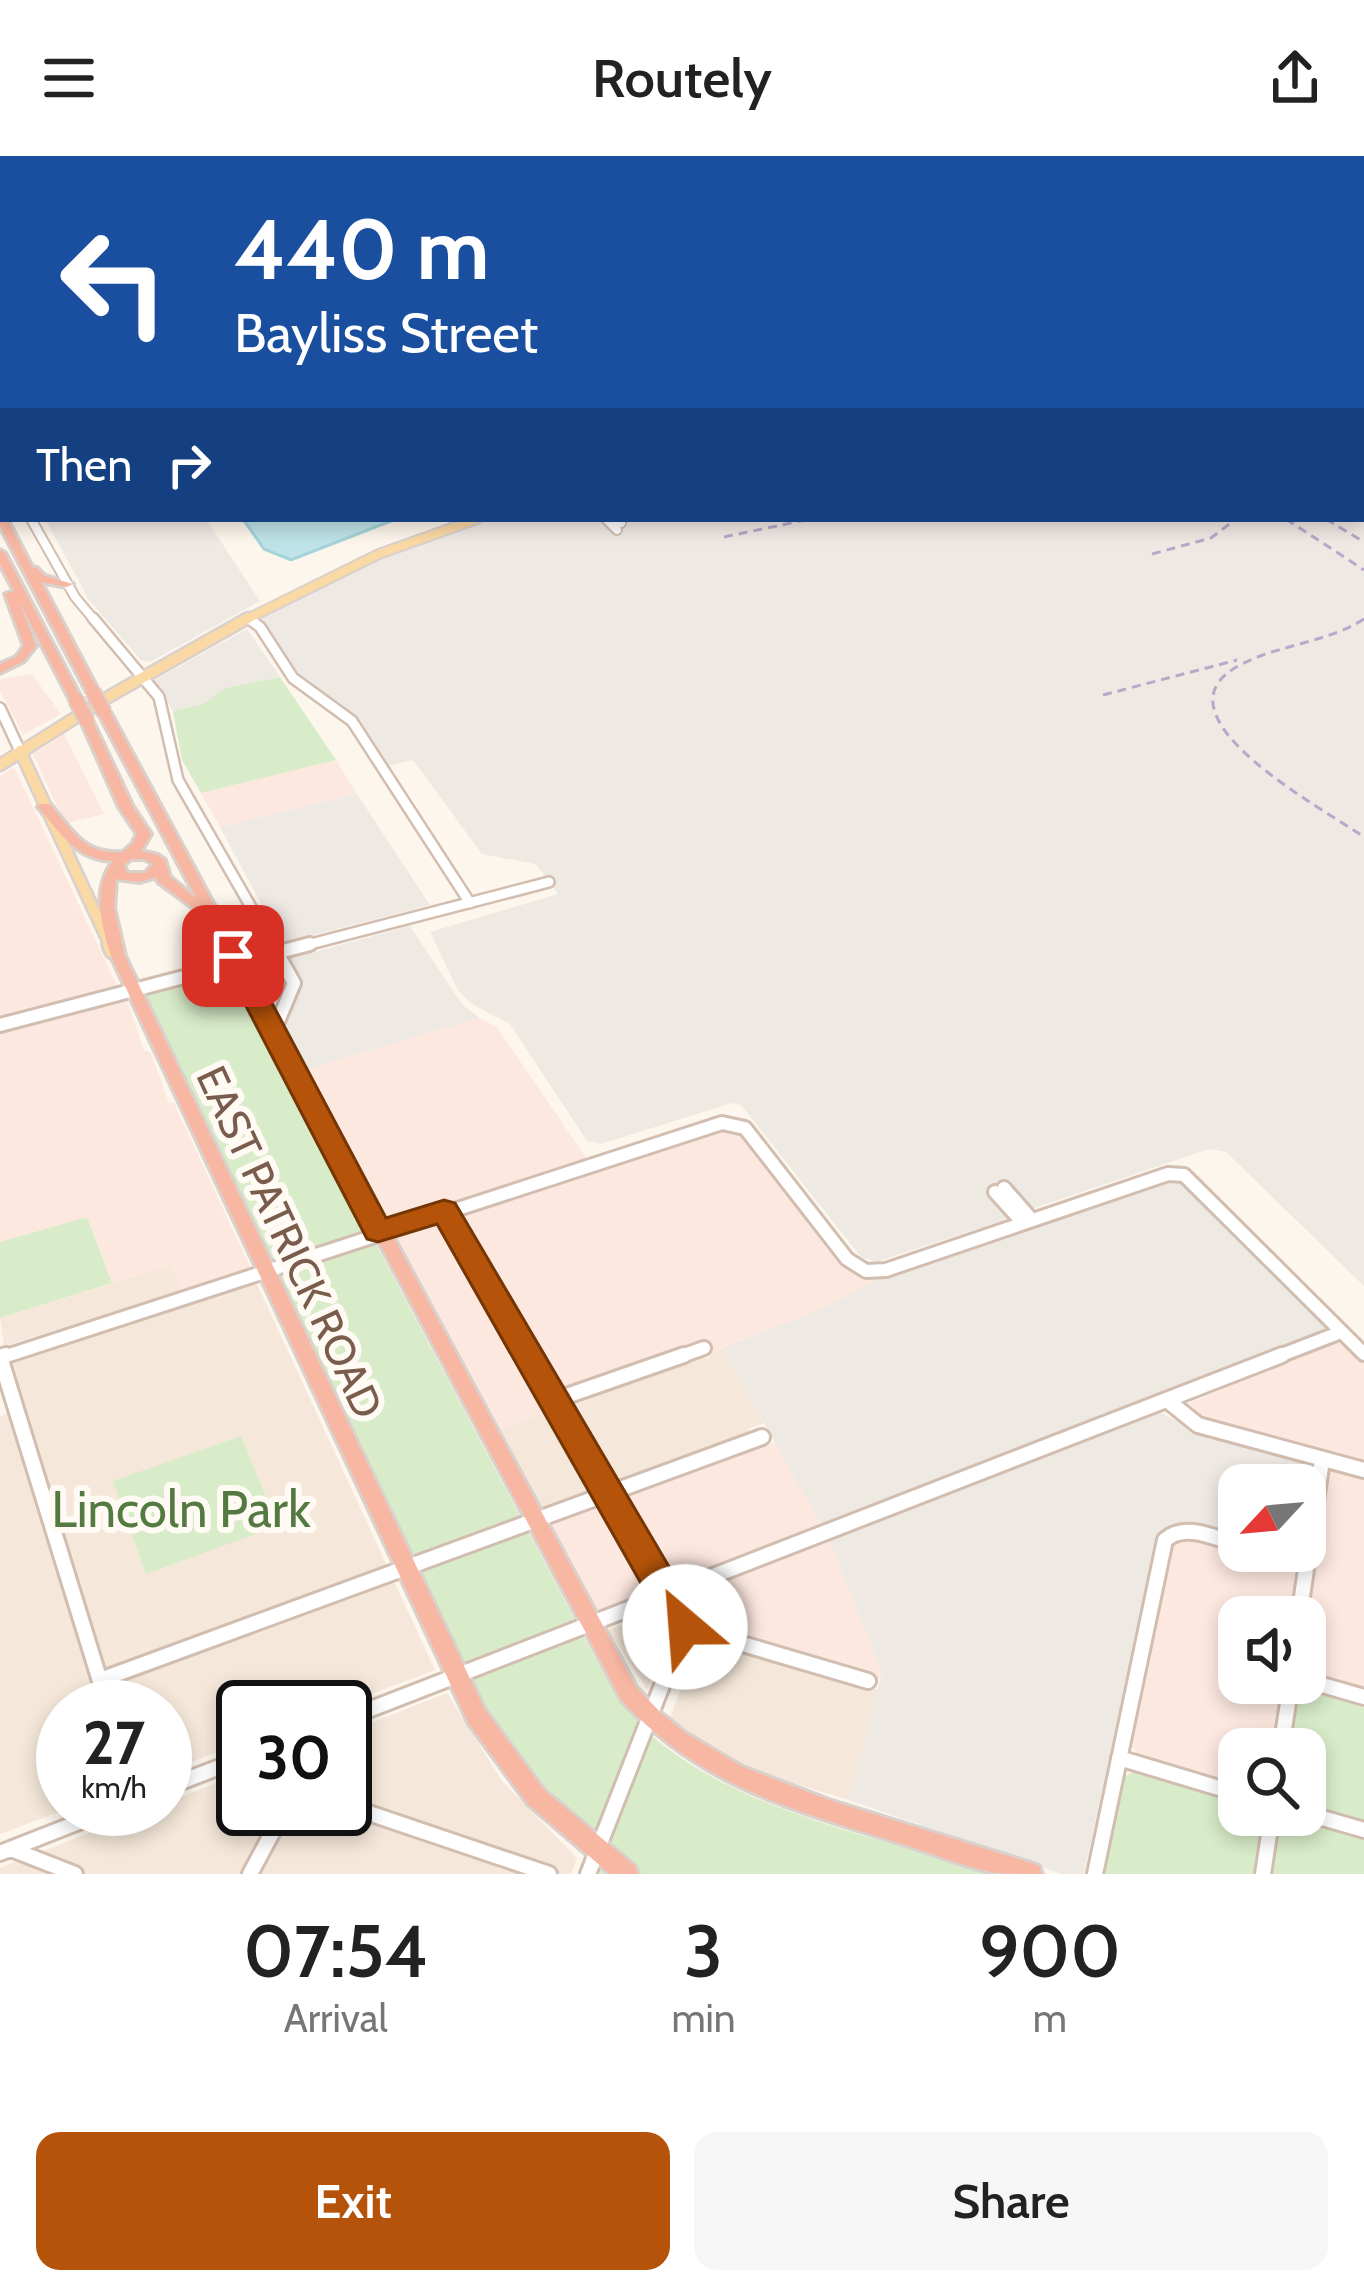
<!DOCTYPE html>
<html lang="en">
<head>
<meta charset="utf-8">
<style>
	:root { --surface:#fff; --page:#f6f6f6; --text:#222; --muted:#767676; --accent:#b45309 }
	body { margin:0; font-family:Cabin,sans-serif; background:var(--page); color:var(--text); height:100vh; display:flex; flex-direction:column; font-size:45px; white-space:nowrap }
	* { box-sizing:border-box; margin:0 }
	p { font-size:39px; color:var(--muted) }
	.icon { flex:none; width:66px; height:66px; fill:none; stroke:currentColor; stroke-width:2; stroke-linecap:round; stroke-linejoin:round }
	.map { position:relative; height:1718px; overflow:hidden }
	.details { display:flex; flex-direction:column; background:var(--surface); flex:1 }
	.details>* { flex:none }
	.guide { position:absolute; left:0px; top:0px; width:1365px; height:366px; box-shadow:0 6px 18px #0003; background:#1a4fa0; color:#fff; overflow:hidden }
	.needle { width:78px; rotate:244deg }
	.fabs { position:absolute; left:1218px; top:1308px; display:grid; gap:24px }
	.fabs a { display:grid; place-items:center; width:108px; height:108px; border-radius:24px; background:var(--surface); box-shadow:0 6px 18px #0003; font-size:60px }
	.speed { position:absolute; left:36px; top:1524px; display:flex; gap:24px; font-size:60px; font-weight:700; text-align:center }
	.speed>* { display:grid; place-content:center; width:156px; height:156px; border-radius:50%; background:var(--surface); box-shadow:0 6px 18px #0003; line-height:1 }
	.speed small { font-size:30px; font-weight:400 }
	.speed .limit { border:6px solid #111; border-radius:18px; background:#fff; color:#111 }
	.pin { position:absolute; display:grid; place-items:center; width:102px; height:102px; color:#fff; margin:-51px; border-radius:24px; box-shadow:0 6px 18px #0006 }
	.me { position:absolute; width:132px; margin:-66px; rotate:333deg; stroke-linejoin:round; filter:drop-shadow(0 0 9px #0008) }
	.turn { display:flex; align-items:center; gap:42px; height:252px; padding:0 36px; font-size:54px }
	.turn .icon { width:156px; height:156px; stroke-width:2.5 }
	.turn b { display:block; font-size:84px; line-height:102px }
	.then { display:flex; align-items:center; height:114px; padding:0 36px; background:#0003; gap:24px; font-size:45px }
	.eta { display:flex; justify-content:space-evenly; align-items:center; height:204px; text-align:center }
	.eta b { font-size:72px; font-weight:600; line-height:84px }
	.primary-button { display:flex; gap:24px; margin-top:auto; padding:24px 36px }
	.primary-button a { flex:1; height:138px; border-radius:24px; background:var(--accent); color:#fff; font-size:48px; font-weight:600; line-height:138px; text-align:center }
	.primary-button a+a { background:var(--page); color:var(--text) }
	header { display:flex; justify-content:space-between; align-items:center; height:156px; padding:0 36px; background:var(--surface); font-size:54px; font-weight:600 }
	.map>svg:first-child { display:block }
	.residential { fill:#f5e8da }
	.commercial { fill:#fde8e0 }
	.industrial { fill:#efe9e4 }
	.green { fill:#d8ecc9 }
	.water { fill:#bfe3e8; stroke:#a5d3da; stroke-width:3 }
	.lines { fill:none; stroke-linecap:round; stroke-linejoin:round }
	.minor-far4-casing { stroke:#d1beb0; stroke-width:9 }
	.minor-far3-casing { stroke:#d1beb0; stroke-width:12 }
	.minor-far2-casing { stroke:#d1beb0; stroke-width:14 }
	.minor-far1-casing { stroke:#d1beb0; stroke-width:18 }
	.minor-casing { stroke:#d1beb0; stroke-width:20 }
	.major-far3-casing { stroke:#dad1cd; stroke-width:9 }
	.major-far2-casing { stroke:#dad1cd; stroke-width:12 }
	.major-far1-casing { stroke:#dad1cd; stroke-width:15 }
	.major-casing { stroke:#dad1cd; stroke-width:20 }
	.highway-casing { stroke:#dad1cd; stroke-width:6 }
	.minor-far4 { stroke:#fff; stroke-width:6 }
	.minor-far3 { stroke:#fff; stroke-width:8 }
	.minor-far2 { stroke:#fff; stroke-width:9 }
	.minor-far1 { stroke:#fff; stroke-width:12 }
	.minor { stroke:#fff; stroke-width:14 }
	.major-far3 { stroke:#fbd9a5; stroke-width:6 }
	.major-far2 { stroke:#fbd9a5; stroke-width:8 }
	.major-far1 { stroke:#fbd9a5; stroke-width:10 }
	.major { stroke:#fbd9a5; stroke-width:14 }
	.highway { fill:#f7b7a3; fill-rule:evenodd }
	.rail { stroke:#b9a8c9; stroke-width:3; stroke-dasharray:9 6; stroke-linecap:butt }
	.highway-bridge-casing { stroke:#dad1cd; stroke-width:18; stroke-linecap:butt }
	.highway-bridge { stroke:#f7b7a3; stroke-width:14 }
	.route { fill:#b45309; stroke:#753606; stroke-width:3 }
	.labels { text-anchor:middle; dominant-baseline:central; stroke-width:12; stroke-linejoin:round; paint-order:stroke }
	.street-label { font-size:42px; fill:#7a5c4d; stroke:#fffaf3 }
	.near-park-label { font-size:51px; fill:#537a41; stroke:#fffaf3 }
</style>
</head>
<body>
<header><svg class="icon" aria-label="menu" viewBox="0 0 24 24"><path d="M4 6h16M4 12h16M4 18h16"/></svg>Routely<svg class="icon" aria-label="share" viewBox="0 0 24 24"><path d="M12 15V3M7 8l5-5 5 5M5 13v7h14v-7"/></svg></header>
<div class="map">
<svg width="1364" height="1718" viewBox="0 0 1364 1718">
	<rect width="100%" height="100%" fill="#fdf6ec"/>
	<!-- residential -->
	<path class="residential" d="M171,1109L182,1135L4,1190L0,1162Z
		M257,1128L435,1514L336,1551H243V1586L165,1616V1551H63V1653H67L0,1678V1260L23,1252L10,1208L46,1192Z
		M722,1192L764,1267L748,1273L750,1279L624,1327L608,1325L567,1248L689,1203L710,1202L708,1197Z
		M553,1253L598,1333L541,1355L495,1275Z
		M661,1454L673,1474L647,1533L608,1474Z
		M701,1481L878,1534L849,1644L744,1612L669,1564Z
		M447,1537L502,1625L577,1702L571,1718H0V1712L150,1653H165V1647L243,1617V1653H345V1577Z"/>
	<!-- commercial -->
	<path class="commercial" d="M32,518L61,558L23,579L0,535V523Z
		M64,578L104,658L67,667L55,646L33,598Z
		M336,604L357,638L220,671L201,637Z
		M14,611L117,830L0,862V620Z
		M127,845L144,894L151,897L169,947H174L251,1113L182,1135L171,1109L112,1127L87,1061L0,1086V877Z
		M479,862L496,870L587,1003L394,1065L380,1063L301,915Z
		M728,970L738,972L845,1112L879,1123L819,1154L708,1197L699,1185L682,1196L546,1239L553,1253L495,1275L392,1081L395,1076Z
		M1334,1186L1346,1189L1364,1207V1309L1203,1267L1180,1251Z
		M776,1287L822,1370L675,1427L657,1405L621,1338L755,1289Z
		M1334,1313L1364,1321V1535L1305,1516V1473L1328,1316Z
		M605,1346L655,1433L599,1456L591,1453L548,1373L555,1363Z
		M1189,1381L1287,1407L1298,1422L1292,1461H1239V1527H1283L1273,1593H1239V1631L1139,1601L1129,1585L1169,1392L1173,1385Z
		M829,1383L882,1515L881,1523L698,1470L682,1444Z"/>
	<!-- industrial -->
	<path class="industrial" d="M472,0H1364V1130L1226,996L1209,993L1034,1052L1025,1048L1007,1063L876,1106L861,1101L741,949L732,947L601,988L587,985L510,868L472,848L458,834L430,776L558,738L536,708L482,698L413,604L388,610L353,557L303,524L260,462L371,403L493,363H1362V3Z
		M45,363H206L260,445L150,506L141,504L89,444Z
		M247,473L280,521L225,532L203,548L173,555L153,525Z
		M357,638L430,749L282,787L220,671Z
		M410,770L461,847L479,862L301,915L280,867L281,856L303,828L289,803Z
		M1172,1022L1182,1023L1328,1171L1326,1176L822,1370L722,1192L819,1154L879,1123Z
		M1158,1255L1203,1279L1309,1306L1313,1315L1305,1378V1329H1239V1384L1186,1370L1157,1378L1084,1718H1062L849,1644L882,1516L829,1383Z"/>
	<!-- green -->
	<path class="green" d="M280,521L336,604L201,637L182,604L173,555L203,548L225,532Z
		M228,816L233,818L591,1494C610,1529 631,1564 663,1589C751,1658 890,1685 996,1718H598L607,1694L540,1631L471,1533L143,840Z
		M87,1061L112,1127L0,1162V1086Z
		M241,1280L278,1370L146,1418L113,1325Z
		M1303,1533L1364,1547V1668L1305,1650V1593H1288L1295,1542Z
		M1136,1614L1239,1645V1659H1286L1364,1682V1718H1105L1122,1622Z"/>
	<!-- water -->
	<path class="water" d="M243,363H396L291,404L264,393Z"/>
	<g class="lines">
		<defs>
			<path id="minor-far4" d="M349,0L355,3
				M604,0L609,3
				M13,2L25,0
				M130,3L153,0"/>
			<path id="minor-far3" d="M0,307L3,313
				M31,363L75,441L95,465
				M606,363L617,374
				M617,363L621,367
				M248,462L252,465"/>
			<path id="minor-far2" d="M93,462L159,541L178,624L274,791
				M248,462L260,471L293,522L352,565L470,747
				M0,552L20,595
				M299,791L549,726"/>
			<path id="minor-far1" d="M272,788L294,827L274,875
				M0,869L310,788
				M1004,1032L1032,1064
				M995,1036L1023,1067
				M444,1054L529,1202
				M0,1202L722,967L745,972L847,1103L866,1115L886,1114L1168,1018L1184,1019L1364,1198
				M676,1202L704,1192
				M1274,1202L1341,1176"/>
			<path id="minor" d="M6,1199L0,1201L108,1551
				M528,1199L685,1471L588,1718
				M555,1244L684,1199
				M1167,1244L1198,1269L1364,1314
				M1262,1395L1307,1408
				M1299,1461L1322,1304
				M685,1471L868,1525
				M100,1524L762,1281
				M1305,1524L1364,1541
				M345,1563L1282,1199
				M1281,1593L1291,1527
				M1119,1602L1239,1638
				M165,1632L243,1602
				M345,1649L549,1718
				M1305,1657L1364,1674
				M11,1693L75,1718
				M0,1697L112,1653
				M250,1718L285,1653
				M1095,1718L1165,1384C1185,1366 1215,1382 1239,1389
				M1263,1718L1272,1659"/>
			<path id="major-far3" d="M262,3L284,0"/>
			<path id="major-far2" d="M243,465L379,398L477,363"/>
			<path id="major-far1" d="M20,595L111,791
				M0,609L110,540L248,462"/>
			<path id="major" d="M110,788L113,795"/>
			<path id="highway" d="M0,357L3,358V363H7L32,411L37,412L45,420L73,428L67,431L41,426L99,536L97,539L93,540L87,536L0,370Z
				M0,394L5,397L82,544L80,547H72L70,544L19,445L36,490L24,505L0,517V508L16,501L24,490L5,438L14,435L0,408Z
				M104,552L110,556L636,1531L661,1557L687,1578L743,1611L829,1644L1031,1707L1039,1710L1042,1718C1028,1718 1011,1718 996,1717C963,1711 930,1696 899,1687C791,1653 701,1630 622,1545L208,763L158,726L156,721L139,726L116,723L114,752L125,800L485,1554L544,1634L635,1710L638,1718H610L528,1648L469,1568L111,800C101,768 92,734 113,705C76,704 60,677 38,651L40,648H50C73,675 83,699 123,696L132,688L137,678L119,651L81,565L83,562H91L133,651L151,678L141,695L158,699L165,704L170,721L197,743L98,556ZM131,703H144L153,708L145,717H127L124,709Z"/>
		</defs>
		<!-- minor-far4 casing -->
		<use href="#minor-far4" class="minor-far4-casing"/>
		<!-- minor-far3 casing -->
		<use href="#minor-far3" class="minor-far3-casing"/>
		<!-- minor-far2 casing -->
		<use href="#minor-far2" class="minor-far2-casing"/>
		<!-- minor-far1 casing -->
		<use href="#minor-far1" class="minor-far1-casing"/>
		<!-- minor casing -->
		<use href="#minor" class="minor-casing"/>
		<!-- major-far3 casing -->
		<use href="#major-far3" class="major-far3-casing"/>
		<!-- major-far2 casing -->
		<use href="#major-far2" class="major-far2-casing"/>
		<!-- major-far1 casing -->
		<use href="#major-far1" class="major-far1-casing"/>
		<!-- major casing -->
		<use href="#major" class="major-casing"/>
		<!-- highway casing -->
		<use href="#highway" class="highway-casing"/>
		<!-- minor-far4 -->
		<use href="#minor-far4" class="minor-far4"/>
		<!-- minor-far3 -->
		<use href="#minor-far3" class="minor-far3"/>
		<!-- minor-far2 -->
		<use href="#minor-far2" class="minor-far2"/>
		<!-- minor-far1 -->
		<use href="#minor-far1" class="minor-far1"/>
		<!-- minor -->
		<use href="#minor" class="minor"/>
		<!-- major-far3 -->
		<use href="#major-far3" class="major-far3"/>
		<!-- major-far2 -->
		<use href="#major-far2" class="major-far2"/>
		<!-- major-far1 -->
		<use href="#major-far1" class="major-far1"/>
		<!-- major -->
		<use href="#major" class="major"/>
		<!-- highway -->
		<use href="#highway" class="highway"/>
		<!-- rail -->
		<path class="rail" d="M717,0L722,3
			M954,0L960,3
			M1286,363L1364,414
			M1326,363L1364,386
			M724,381L810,363
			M1152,398L1211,382L1236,363
			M1364,463C1326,487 1281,488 1242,508C1143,557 1324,653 1364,681
			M1103,539L1237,504"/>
		<defs>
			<path id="highway-bridge" d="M93,536L104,556
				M76,544L87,565"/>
		</defs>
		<!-- highway-bridge casing -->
		<use href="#highway-bridge" class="highway-bridge-casing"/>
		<!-- highway-bridge -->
		<use href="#highway-bridge" class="highway-bridge"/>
	</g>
	<!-- route -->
	<path class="route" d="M233,793L247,800L386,1062L444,1044L455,1047L698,1460L704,1471L698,1482L685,1487L672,1482L437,1068L378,1086L367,1083L220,800Z"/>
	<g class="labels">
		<!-- street labels -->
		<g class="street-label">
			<text transform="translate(290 1086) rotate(65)">EAST PATRICK ROAD</text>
		</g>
		<!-- near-park labels -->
		<g class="near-park-label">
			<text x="181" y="1353">Lincoln Park</text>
		</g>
	</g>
</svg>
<div class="fabs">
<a><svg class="needle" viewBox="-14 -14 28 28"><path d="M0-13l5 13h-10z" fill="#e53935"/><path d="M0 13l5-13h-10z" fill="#767676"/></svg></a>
<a><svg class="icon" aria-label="sound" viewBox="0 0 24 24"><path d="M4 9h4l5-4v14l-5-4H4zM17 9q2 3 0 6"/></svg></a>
<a><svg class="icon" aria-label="search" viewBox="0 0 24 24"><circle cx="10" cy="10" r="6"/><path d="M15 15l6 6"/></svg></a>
</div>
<div class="speed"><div>27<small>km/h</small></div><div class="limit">30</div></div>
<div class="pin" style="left:233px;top:800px;background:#d93025"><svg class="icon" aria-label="arrive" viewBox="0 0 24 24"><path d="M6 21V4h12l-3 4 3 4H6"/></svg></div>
<svg class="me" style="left:685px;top:1471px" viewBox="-20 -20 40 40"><circle r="19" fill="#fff"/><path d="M0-13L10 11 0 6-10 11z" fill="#b45309"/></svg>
<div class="guide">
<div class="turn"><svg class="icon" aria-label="left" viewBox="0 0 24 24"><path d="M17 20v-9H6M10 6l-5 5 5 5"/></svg><div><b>440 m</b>Bayliss Street</div></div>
<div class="then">Then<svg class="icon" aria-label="right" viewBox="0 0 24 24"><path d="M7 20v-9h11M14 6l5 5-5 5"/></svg></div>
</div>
</div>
<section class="details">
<div class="eta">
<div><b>07:54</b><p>Arrival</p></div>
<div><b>3</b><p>min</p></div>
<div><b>900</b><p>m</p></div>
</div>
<div class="primary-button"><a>Exit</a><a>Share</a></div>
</section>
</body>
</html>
